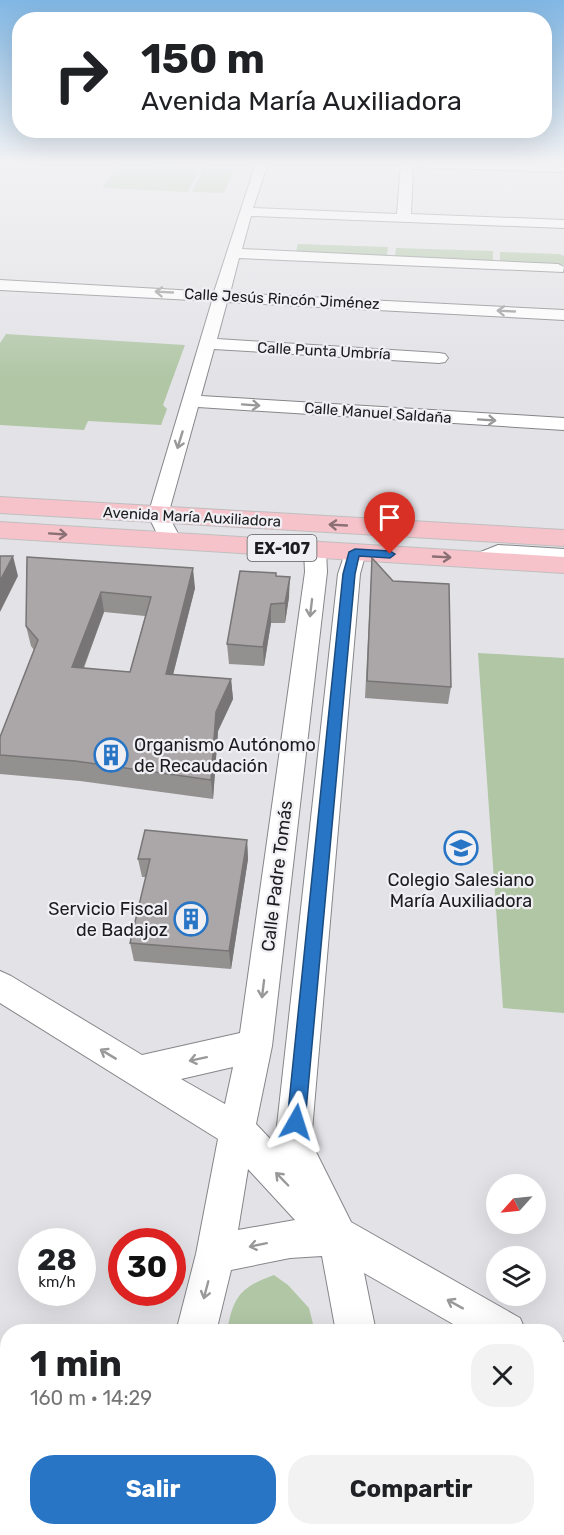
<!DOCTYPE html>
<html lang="es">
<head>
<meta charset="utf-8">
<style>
	:root { --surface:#fff; --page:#f2f2f2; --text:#202124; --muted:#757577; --accent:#2875c5 }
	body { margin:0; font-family:Rubik,sans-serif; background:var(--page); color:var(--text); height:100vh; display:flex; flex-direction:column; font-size:22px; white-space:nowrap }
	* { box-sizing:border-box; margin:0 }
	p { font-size:20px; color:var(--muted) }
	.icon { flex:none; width:33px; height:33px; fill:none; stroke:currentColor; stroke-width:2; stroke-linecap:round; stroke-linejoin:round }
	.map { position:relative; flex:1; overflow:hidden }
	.drawer { position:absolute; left:0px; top:1324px; width:564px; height:212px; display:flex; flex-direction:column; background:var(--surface); border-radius:24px 24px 0 0; box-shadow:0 6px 24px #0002 }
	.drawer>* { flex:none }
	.banner { position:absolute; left:12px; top:12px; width:540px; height:126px; border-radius:24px; box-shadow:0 6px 24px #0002; background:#fff; color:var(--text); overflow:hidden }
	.needle { width:39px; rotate:243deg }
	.fabs { position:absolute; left:486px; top:1174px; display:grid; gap:12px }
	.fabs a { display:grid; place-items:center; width:60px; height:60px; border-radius:50%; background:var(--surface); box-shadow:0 6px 24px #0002; font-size:30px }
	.speed { position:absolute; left:18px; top:1228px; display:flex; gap:12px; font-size:30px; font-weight:700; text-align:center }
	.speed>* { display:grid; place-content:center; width:78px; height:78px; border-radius:50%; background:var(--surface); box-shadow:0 6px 24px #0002; line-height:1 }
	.speed small { font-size:15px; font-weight:400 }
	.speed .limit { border:9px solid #d22; background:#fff; color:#111 }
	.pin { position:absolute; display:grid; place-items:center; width:51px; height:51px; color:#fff; margin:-62px -26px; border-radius:50% 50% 50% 0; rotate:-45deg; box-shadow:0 0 6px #0007 }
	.pin .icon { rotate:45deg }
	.me { position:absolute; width:66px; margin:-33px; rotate:6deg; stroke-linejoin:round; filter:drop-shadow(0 0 4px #0008) }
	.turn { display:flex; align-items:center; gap:21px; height:126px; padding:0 30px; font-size:27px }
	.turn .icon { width:78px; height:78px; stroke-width:2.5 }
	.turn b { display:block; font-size:42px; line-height:51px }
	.round { display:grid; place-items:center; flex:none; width:63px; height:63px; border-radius:24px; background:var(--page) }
	.headline { display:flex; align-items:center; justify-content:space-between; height:102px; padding:0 30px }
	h1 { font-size:36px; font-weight:700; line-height:45px }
	.primary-button { display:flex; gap:12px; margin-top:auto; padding:12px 30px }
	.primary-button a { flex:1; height:69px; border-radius:24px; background:var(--accent); color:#fff; font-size:24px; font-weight:700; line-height:69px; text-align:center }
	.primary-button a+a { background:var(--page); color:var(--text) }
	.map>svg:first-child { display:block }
	.green { fill:#b0c6a5 }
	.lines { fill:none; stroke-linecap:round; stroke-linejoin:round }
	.street-casing { stroke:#858689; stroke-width:2 }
	.primary-casing { stroke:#bfbfc0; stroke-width:2 }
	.street { fill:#fff; fill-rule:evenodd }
	.primary { fill:#f7c3ca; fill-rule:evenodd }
	.wall { fill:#939090; fill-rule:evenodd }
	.shaded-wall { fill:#787576 }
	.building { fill:#aba7a8; stroke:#787576; stroke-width:1.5; fill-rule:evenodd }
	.oneway { stroke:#99999a }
	.oneway2 { stroke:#8a7074 }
	.route { fill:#2875c5; stroke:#1a4c80; stroke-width:1.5 }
	.labels { text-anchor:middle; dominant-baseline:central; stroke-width:4.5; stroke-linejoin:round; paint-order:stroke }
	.far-street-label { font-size:15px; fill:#1c1c1e; stroke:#f0f0f4 }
	.shield { fill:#f0f0f4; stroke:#5c5c5e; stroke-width:1.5 }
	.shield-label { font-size:16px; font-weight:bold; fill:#1c1c1e }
	.poi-label { font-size:18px; fill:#1c1c1e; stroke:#f0f0f4; text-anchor:start }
	.street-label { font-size:18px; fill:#1c1c1e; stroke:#f0f0f4 }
</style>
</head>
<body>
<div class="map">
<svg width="564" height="1535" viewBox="0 0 564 1535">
	<rect width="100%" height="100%" fill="#e3e3e7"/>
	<!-- green -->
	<path class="green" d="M119,164L201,167L188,192L102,188Z
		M203,168L234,170L224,193L192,192Z
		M298,244L388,247L387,256L296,251Z
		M396,248L493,251V261L395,256Z
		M500,252L559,254L564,256V265L500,262Z
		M6,334L185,345L163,405L167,409L161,425L88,421L84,430L0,425V343Z
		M478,653L564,658V1013L503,1008Z
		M274,1275L288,1285L309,1308L315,1332H227C233,1296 241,1287 274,1275Z"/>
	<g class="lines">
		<defs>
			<path id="street" d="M256,163H268L253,208L397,214L401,163L564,164V172L413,167L411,214L564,220V228L251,216L242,249L558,264L564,267L563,272L239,258L230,293L564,310V320L227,302L217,339L439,353L445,354L448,358L445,362L439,363L214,349L201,396L564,418V430L198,407L168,515L182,541L179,546L171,547L163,546L148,515L212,301L0,290V280L214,292Z
				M315,543L323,545L326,550L327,572L272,1046L256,1124L275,1144L338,574L347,547L355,545L363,547L366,552L360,574L311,1142L351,1222L520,1318L526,1332H467L364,1273L376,1332H336L322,1256L290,1258L231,1270L216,1332H176L196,1254L218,1139L0,1003V971L11,976L142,1055L240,1033L305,572L304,550L307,545ZM233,1067L225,1104L181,1079ZM248,1169L295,1220L238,1230Z
				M498,545L564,549V563L501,559L481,567L473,565L470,560L473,555Z
				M556,1339L564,1342V1384L556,1381Z
				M556,1507H564V1535H295L293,1528H556Z
				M117,1528H163L162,1535H116Z"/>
			<path id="primary" d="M0,497L564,530V546L0,513Z
				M0,522L564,557V573L0,538Z"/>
		</defs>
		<!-- street casing -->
		<use href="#street" class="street-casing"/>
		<!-- primary casing -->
		<use href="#primary" class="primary-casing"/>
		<!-- street -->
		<use href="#street" class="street"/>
		<!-- primary -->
		<use href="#primary" class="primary"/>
	</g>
	<!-- wall -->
	<path class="wall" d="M27,557L195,588L173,675L231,679L233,699L218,731L213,799L80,781L0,774V737L34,650L31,646L26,626ZM104,612L145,616L130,672L84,668Z
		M372,558L451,687L448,704L365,698Z
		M276,576L289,597L285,623H271L264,666L229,664L227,644Z
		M247,840L248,859L231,969L134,961L130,943L146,877H142L138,859Z"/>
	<!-- shaded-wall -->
	<path class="shaded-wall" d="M13,556L18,576L0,612V581Z
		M193,568L195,588L168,694L166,674Z
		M290,577L289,597L285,623V603Z
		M101,592L104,612L76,687L72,667Z
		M271,604V623L264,666L263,647Z
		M231,679L233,699L218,731L213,799L211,780L216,712Z
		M247,840L248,859L231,969L229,951Z"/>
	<!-- building -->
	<path class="building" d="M0,556H13L0,581Z
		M27,557L193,568L166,674L231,679L216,712L211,780L75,761L0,755V737L38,640L26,626ZM101,592L151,597L130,672L72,667Z
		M372,558L393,581L449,584L451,687L367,681Z
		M240,571L276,573V576L290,577L285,603L271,604L263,647L227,644Z
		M145,830L247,840L229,951L130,943L150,859H138Z"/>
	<!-- one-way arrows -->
	<defs><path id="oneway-shaft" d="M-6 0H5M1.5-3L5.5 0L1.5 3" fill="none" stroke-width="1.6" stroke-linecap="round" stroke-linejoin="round" transform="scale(1.5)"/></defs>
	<g class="oneway">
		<use href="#oneway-shaft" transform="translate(164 292) rotate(-177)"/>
		<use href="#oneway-shaft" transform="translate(506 311) rotate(-177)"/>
		<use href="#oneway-shaft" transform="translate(251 405) rotate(4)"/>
		<use href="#oneway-shaft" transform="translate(487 420) rotate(4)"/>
		<use href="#oneway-shaft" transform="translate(180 440) rotate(107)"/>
		<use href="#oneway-shaft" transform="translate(311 608) rotate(97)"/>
		<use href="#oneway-shaft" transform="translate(263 989) rotate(97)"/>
		<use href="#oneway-shaft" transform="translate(108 1054) rotate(-149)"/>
		<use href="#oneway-shaft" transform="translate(198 1059) rotate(168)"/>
		<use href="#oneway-shaft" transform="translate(282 1179) rotate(-134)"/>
		<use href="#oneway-shaft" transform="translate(258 1245) rotate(168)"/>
		<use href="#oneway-shaft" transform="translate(206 1290) rotate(105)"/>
		<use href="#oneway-shaft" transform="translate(455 1304) rotate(-151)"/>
	</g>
	<g class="oneway2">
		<use href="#oneway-shaft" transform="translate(338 525) rotate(-177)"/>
		<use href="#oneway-shaft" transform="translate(58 534) rotate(4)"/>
		<use href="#oneway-shaft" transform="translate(442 557) rotate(3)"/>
	</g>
	<!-- sky -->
	<linearGradient id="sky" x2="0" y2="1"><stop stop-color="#81b7e4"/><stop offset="0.43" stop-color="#f2f2f4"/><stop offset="1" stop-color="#f2f2f4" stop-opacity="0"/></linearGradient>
	<rect width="564" height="378" fill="url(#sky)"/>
	<!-- route -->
	<path class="route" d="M355,549L390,551L395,554L390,558L359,556L355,574L305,1122L302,1128L296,1131L289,1128L287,1122L343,574L349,552Z"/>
	<!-- icons -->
	<defs>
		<symbol id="building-ring" viewBox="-11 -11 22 22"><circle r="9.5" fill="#f0f0f4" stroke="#2875c5" stroke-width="1.5"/><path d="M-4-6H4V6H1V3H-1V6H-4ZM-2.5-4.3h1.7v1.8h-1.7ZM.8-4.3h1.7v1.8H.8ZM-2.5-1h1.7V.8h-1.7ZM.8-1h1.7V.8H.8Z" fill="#2875c5"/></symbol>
		<symbol id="school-ring" viewBox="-11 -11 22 22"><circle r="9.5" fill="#f0f0f4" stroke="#2875c5" stroke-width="1.5"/><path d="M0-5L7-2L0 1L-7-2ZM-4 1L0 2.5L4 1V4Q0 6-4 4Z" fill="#2875c5"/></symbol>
	</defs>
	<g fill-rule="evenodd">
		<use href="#building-ring" x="92" y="736" width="38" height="38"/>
		<use href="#school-ring" x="442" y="829" width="38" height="38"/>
		<use href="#building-ring" x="172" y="900" width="38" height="38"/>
	</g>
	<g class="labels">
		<!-- far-street labels -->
		<g class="far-street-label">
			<text transform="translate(282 299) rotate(3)">Calle Jesús Rincón Jiménez</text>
			<text transform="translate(324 351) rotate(3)">Calle Punta Umbría</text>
			<text transform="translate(378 413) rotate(4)">Calle Manuel Saldaña</text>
			<text transform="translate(192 517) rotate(3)">Avenida María Auxiliadora</text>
		</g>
		<!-- shield labels -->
		<rect class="shield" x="247.5" y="535" width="69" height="26" rx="4.5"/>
		<g class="shield-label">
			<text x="282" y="548">EX-107</text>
		</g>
		<!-- poi labels -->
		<g class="poi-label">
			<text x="134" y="745">Organismo Autónomo<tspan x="134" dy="21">de Recaudación</tspan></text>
			<text x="461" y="880" text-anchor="middle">Colegio Salesiano<tspan x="461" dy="21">María Auxiliadora</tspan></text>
			<text x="168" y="909" text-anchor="end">Servicio Fiscal<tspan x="168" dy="21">de Badajoz</tspan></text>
		</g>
		<!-- street labels -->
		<g class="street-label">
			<text transform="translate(277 876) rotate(-83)">Calle Padre Tomás</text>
		</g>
	</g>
</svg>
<div class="fabs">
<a><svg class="needle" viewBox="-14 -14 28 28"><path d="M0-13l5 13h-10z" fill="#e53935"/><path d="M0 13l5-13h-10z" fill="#757577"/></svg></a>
<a><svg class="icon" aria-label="layers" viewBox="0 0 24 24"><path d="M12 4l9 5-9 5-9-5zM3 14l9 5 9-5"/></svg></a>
</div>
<div class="speed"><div>28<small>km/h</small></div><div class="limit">30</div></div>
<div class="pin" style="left:390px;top:554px;background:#d93025"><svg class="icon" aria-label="arrive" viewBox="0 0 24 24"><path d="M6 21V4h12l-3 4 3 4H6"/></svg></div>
<svg class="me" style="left:296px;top:1122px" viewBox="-20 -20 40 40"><path d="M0-17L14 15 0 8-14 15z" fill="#2875c5" stroke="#fff" stroke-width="4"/></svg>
<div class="banner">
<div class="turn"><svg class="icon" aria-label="right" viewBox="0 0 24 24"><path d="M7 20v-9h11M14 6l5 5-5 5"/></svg><div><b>150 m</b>Avenida María Auxiliadora</div></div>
</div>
<section class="drawer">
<div class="headline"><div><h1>1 min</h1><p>160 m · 14:29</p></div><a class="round"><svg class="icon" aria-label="close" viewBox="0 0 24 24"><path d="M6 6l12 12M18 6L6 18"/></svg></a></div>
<div class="primary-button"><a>Salir</a><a>Compartir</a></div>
</section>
</div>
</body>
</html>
